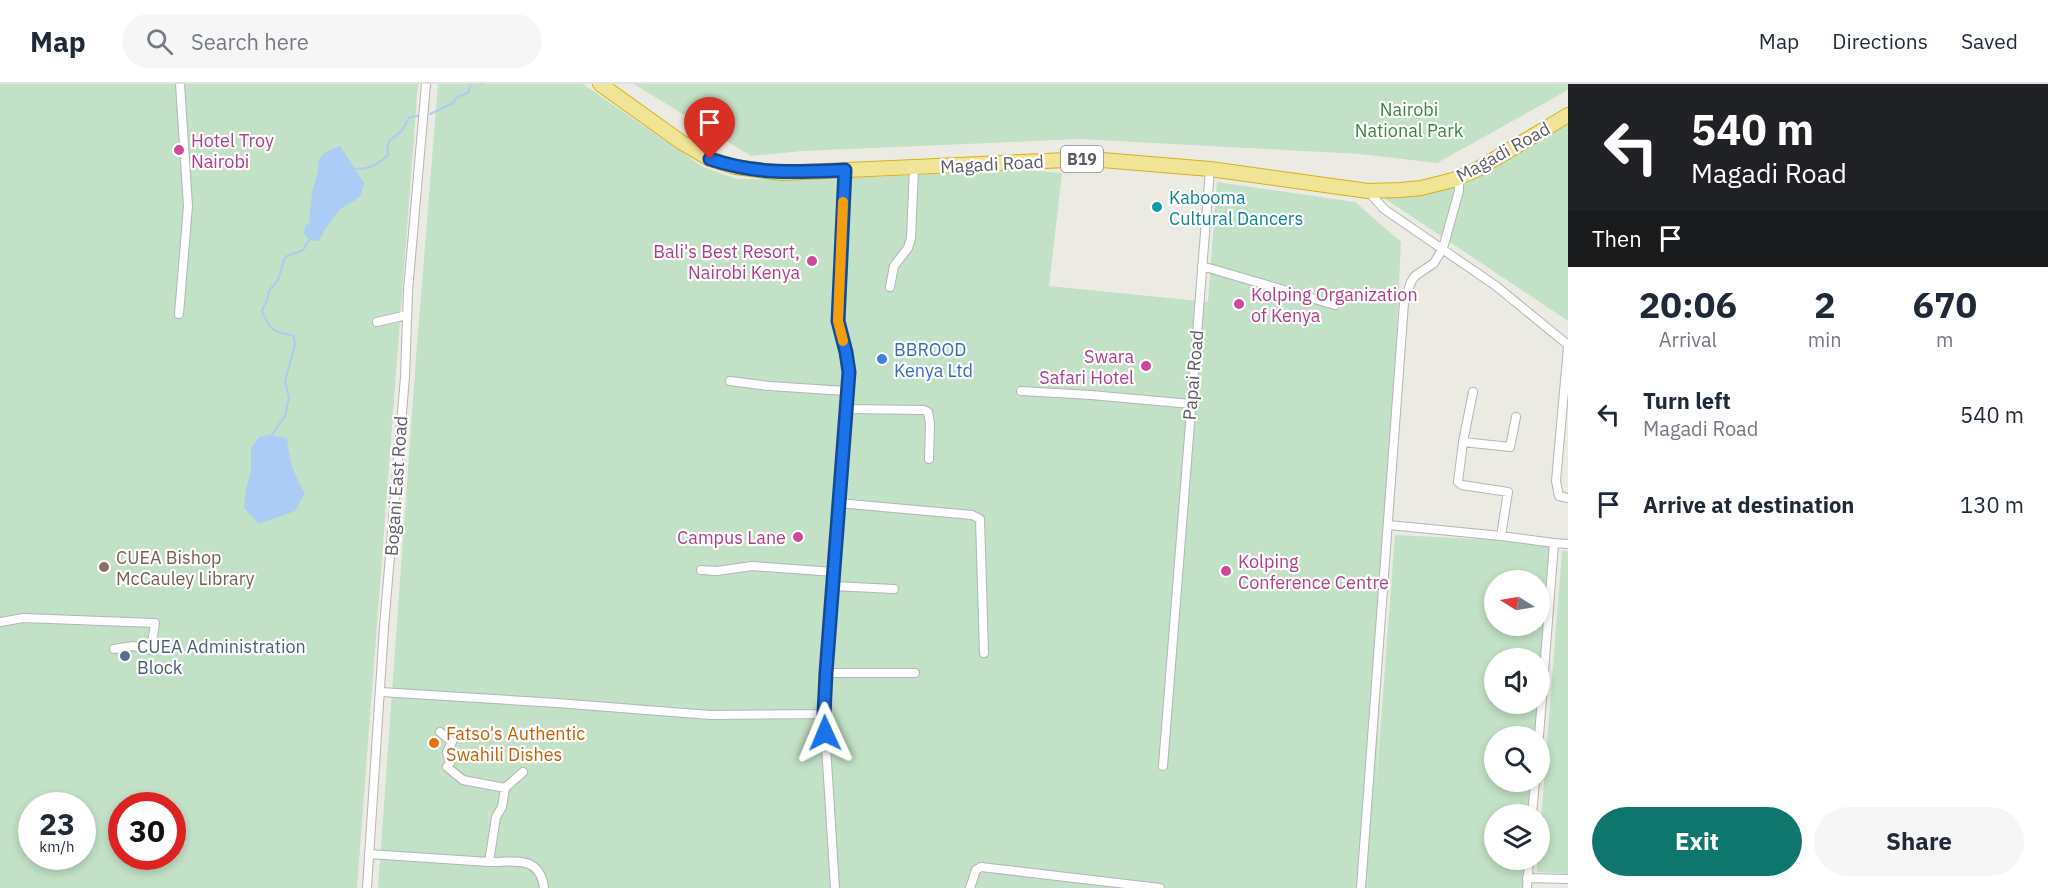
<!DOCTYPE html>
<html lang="en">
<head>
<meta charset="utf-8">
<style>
	:root { --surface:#fff; --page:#f6f6f7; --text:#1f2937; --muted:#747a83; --line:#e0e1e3; --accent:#0f766e }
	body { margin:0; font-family:"IBM Plex Sans",sans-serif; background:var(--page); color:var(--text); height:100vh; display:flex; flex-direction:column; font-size:22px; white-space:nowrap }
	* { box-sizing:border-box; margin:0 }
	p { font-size:20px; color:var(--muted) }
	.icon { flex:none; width:33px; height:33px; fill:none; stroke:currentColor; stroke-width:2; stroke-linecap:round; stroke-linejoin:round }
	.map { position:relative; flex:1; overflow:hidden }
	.drawer { display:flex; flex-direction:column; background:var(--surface); width:480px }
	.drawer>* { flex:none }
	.guide { background:#202124; color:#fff; overflow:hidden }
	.needle { width:39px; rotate:281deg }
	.fabs { position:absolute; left:1484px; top:486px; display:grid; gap:12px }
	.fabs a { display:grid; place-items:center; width:66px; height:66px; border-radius:50%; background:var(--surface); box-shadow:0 3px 9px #0003; font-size:30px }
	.speed { position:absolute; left:18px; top:708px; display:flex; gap:12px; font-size:30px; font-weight:700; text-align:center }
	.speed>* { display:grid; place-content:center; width:78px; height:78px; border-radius:50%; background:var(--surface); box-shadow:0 3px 9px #0003; line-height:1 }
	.speed small { font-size:15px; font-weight:400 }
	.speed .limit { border:9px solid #d22; background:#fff; color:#111 }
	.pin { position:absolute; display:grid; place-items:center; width:51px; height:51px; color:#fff; margin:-62px -26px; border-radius:50% 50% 50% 0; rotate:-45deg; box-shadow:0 0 6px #0007 }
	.pin .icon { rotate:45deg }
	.me { position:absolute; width:66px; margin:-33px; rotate:359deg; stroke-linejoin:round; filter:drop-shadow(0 0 4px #0008) }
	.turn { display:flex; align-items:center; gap:21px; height:126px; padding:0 24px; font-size:27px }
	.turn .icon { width:78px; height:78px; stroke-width:2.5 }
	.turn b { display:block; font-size:42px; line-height:51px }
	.then { display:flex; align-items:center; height:57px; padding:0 24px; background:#0003; gap:12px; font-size:22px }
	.eta { display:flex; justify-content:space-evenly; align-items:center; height:102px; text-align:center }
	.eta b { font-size:36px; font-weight:700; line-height:42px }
	.action { display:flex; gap:12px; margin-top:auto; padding:12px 24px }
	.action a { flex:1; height:69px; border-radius:36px; background:var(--accent); color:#fff; font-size:24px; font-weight:700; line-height:69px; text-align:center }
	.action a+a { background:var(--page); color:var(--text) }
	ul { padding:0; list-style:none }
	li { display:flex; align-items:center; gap:18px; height:90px; padding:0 24px }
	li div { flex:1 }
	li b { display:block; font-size:22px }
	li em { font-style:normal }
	header { display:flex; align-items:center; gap:36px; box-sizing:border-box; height:84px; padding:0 30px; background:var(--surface); border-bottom:2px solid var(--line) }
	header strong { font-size:28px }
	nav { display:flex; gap:33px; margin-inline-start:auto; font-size:21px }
	.search { width:420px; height:54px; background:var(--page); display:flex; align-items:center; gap:15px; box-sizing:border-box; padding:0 21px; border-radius:33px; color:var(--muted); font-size:22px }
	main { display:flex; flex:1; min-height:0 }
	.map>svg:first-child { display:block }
	.green { fill:#c2e1c6; fill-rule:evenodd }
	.water { fill:#aaccf5 }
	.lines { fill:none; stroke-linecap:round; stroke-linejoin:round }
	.stream { stroke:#aaccf5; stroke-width:2 }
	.street-casing { stroke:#b3b5b9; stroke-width:10 }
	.highway-casing { stroke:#d5b11a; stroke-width:16 }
	.street { stroke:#fff; stroke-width:8 }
	.highway { stroke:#f0e496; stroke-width:14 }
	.route-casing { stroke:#114b97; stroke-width:15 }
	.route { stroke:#1a73e8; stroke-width:10 }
	.slow { stroke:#f59e0b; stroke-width:10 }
	.hotel-dot { fill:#d1479c; stroke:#fff; stroke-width:2 }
	.culture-dot { fill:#0f9aa8; stroke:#fff; stroke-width:2 }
	.shop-dot { fill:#3f7fe0; stroke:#fff; stroke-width:2 }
	.education-dot { fill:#8d6e63; stroke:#fff; stroke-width:2 }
	.service-dot { fill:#5c6f8a; stroke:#fff; stroke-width:2 }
	.food-dot { fill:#e8710a; stroke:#fff; stroke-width:2 }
	.labels { text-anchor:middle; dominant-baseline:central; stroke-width:4.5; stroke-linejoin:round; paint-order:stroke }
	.shield { fill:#fff; stroke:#8c8e91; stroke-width:1.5 }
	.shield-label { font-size:16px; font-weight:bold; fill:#5b5d62 }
	.park-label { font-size:18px; fill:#3e7e49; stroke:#fff }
	.hotel-label { font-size:18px; fill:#b23c85; stroke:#fff; text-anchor:start }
	.street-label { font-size:18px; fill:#5b5d62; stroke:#fff }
	.culture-label { font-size:18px; fill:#0d838f; stroke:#fff; text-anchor:start }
	.shop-label { font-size:18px; fill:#366cbe; stroke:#fff; text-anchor:start }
	.education-label { font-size:18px; fill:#785e54; stroke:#fff; text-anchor:start }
	.service-label { font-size:18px; fill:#4e5e75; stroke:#fff; text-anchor:start }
	.food-label { font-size:18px; fill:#c56008; stroke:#fff; text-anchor:start }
</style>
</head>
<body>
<header>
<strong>Map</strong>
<div class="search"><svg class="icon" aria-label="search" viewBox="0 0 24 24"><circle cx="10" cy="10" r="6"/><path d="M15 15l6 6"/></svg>Search here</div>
<nav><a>Map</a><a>Directions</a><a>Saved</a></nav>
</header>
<main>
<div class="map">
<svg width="1568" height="804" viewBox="0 0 1568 804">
	<rect width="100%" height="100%" fill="#ecebe3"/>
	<!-- green -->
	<path class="green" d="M0,0H418L357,804H0ZM32,722H82V772H32ZM122,722H172V772H122Z
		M438,0H583L703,83L737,95H831L1027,86L1062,89L1049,202L1208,218L1217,98L1355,118L1401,158L1376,702L1395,451L1554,459L1537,652H1494V698H1533L1530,730H1494V776H1526L1523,804H378L416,274ZM1494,496H1539V542H1494ZM1494,574H1539V620H1494Z
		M634,0H1568V6L1437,79L1360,70L1080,55L802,67L751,72Z
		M1568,38V237L1381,112L1439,107Z
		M1562,467H1568V790L1537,788Z"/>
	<!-- water -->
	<path class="water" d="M340,62L364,99C361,121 349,115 337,129C330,137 324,147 319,157L309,156L304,149L305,142L309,139L312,108L318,88L319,75L324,69Z
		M267,351L287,354C289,375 293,391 305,409L295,427L259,440L244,424L246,405L251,386V364L259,353Z"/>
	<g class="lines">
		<!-- stream -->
		<path class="stream" d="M480,0H482
			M430,30L453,19L457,13L468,9L471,0
			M355,85C369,85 378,81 388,71C386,52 392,57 402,46C405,43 407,36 410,33L418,32
			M271,352L285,332L289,314L285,297L295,261L294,252C289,250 283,250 278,248C270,245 265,235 262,227L267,216L269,207L278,196L285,173L303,166L309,156"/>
		<defs>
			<path id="street" d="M1368,107L1384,125L1496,202L1568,261
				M1202,182L1335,221
				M890,203L894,182L908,164L911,154L914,84
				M179,230L188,122L180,0
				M377,238L407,231
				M1568,263L1556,397L1559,412L1568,414
				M730,297L769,302L846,307
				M1021,307L1091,311L1191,320
				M845,325L924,326L928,328L930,340L929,375
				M1516,333L1510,363L1463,358L1458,398L1462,401L1508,408L1501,452L1554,459
				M1463,358L1473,308
				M838,419L972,431L980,435L984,569
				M1389,441L1501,452
				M701,486L717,487L752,482L834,488
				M833,502L894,505
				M0,538L23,534L155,539L151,566L133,562L114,565
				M826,589H915
				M381,608L557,619L710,631L824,630
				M1539,652L1554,459L1568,460
				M1163,682L1210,85
				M505,704L523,688
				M1532,730L1535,698
				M369,770L489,778L496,733L502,723L505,704L463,696L447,683L450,679L447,668L452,658L440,648
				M489,778C514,778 540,771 544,804
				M1527,794L1568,795
				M367,804L384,543L405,293L408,207L426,0
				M835,804L824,630L849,288C847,270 839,254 838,237L845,86
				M970,804L976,786L981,783L1160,804
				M1361,804L1404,219L1411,198L1415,192L1434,179L1443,164L1459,107V102L1453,96
				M1527,804L1529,776"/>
			<path id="highway" d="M600,0L681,58L710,75L735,83L782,89L1090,75L1210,85L1368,107L1400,106L1421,104L1453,96L1478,85L1568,31"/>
		</defs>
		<!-- street casing -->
		<use href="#street" class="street-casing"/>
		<!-- highway casing -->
		<use href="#highway" class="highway-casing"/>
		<!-- street -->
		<use href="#street" class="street"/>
		<!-- highway -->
		<use href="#highway" class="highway"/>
	</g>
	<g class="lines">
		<defs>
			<path id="route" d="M710,75C757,91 796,88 845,86L838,237L846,268L849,288L826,589L824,630L825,649"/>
		</defs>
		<!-- route casing -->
		<use href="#route" class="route-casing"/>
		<!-- route -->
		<use href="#route" class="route"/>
		<!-- slow -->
		<path class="slow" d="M843,257L838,237L843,118"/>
	</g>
	<!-- markers -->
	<g class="hotel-dot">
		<circle cx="179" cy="66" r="6"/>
		<circle cx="812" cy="177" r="6"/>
		<circle cx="1239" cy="220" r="6"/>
		<circle cx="1146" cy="282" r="6"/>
		<circle cx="798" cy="453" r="6"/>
		<circle cx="1226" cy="487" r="6"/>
	</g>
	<circle class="culture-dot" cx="1157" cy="123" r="6"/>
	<circle class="shop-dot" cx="882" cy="275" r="6"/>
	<circle class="education-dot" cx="104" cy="483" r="6"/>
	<circle class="service-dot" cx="125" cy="572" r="6"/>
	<circle class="food-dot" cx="434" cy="659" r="6"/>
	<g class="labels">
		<!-- shield labels -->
		<rect class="shield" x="1061" y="62" width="42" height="26" rx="4.5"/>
		<g class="shield-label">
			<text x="1082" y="75">B19</text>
		</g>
		<!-- park labels -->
		<g class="park-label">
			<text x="1409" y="25">Nairobi<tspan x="1409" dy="21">National Park</tspan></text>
		</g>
		<!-- hotel labels -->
		<g class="hotel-label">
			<text x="191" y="56">Hotel Troy<tspan x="191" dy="21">Nairobi</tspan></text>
			<text x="800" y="167" text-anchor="end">Bali's Best Resort,<tspan x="800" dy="21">Nairobi Kenya</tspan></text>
			<text x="1251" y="210">Kolping Organization<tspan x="1251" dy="21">of Kenya</tspan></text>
			<text x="1134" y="272" text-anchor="end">Swara<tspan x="1134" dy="21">Safari Hotel</tspan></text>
			<text x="786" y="453" text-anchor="end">Campus Lane</text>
			<text x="1238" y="477">Kolping<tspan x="1238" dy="21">Conference Centre</tspan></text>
		</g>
		<!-- street labels -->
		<g class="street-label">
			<text transform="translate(1503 68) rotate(-29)">Magadi Road</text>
			<text transform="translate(992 80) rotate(-3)">Magadi Road</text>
			<text transform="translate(1193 291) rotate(-85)">Papai Road</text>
			<text transform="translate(396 402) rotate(-86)">Bogani East Road</text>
		</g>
		<!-- culture labels -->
		<g class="culture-label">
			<text x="1169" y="113">Kabooma<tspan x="1169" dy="21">Cultural Dancers</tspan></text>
		</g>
		<!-- shop labels -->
		<g class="shop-label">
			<text x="894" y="265">BBROOD<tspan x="894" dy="21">Kenya Ltd</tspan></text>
		</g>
		<!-- education labels -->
		<g class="education-label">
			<text x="116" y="473">CUEA Bishop<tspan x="116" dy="21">McCauley Library</tspan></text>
		</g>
		<!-- service labels -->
		<g class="service-label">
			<text x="137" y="562">CUEA Administration<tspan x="137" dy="21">Block</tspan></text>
		</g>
		<!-- food labels -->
		<g class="food-label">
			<text x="446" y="649">Fatso's Authentic<tspan x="446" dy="21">Swahili Dishes</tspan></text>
		</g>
	</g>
</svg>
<div class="fabs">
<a><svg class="needle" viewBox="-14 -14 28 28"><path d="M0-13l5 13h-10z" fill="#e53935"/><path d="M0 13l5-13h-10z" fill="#747a83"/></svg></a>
<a><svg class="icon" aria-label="sound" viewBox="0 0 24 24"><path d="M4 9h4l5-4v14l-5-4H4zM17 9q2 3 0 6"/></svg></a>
<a><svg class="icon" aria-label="search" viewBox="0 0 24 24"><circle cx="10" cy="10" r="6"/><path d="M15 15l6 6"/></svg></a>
<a><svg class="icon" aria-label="layers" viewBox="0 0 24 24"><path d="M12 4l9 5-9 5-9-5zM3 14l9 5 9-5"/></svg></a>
</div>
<div class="speed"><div>23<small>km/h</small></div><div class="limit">30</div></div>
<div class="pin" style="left:710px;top:75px;background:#d93025"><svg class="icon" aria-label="arrive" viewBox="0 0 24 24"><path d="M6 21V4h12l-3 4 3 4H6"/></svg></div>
<svg class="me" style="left:825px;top:649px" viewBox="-20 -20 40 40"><path d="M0-17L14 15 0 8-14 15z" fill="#1a73e8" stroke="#fff" stroke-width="4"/></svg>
</div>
<section class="drawer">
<div class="guide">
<div class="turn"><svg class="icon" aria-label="left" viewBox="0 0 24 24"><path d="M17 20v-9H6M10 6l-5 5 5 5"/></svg><div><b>540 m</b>Magadi Road</div></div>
<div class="then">Then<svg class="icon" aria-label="arrive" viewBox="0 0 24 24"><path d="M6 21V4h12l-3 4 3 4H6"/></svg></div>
</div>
<div class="eta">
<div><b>20:06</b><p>Arrival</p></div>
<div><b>2</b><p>min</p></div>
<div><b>670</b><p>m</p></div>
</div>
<ul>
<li><svg class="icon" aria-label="left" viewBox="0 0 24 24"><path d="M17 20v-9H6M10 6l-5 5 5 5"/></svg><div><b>Turn left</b><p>Magadi Road</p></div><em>540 m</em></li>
<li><svg class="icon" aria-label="arrive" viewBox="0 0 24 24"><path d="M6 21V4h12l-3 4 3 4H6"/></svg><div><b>Arrive at destination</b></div><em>130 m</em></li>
</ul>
<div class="action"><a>Exit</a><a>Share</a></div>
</section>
</main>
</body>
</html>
